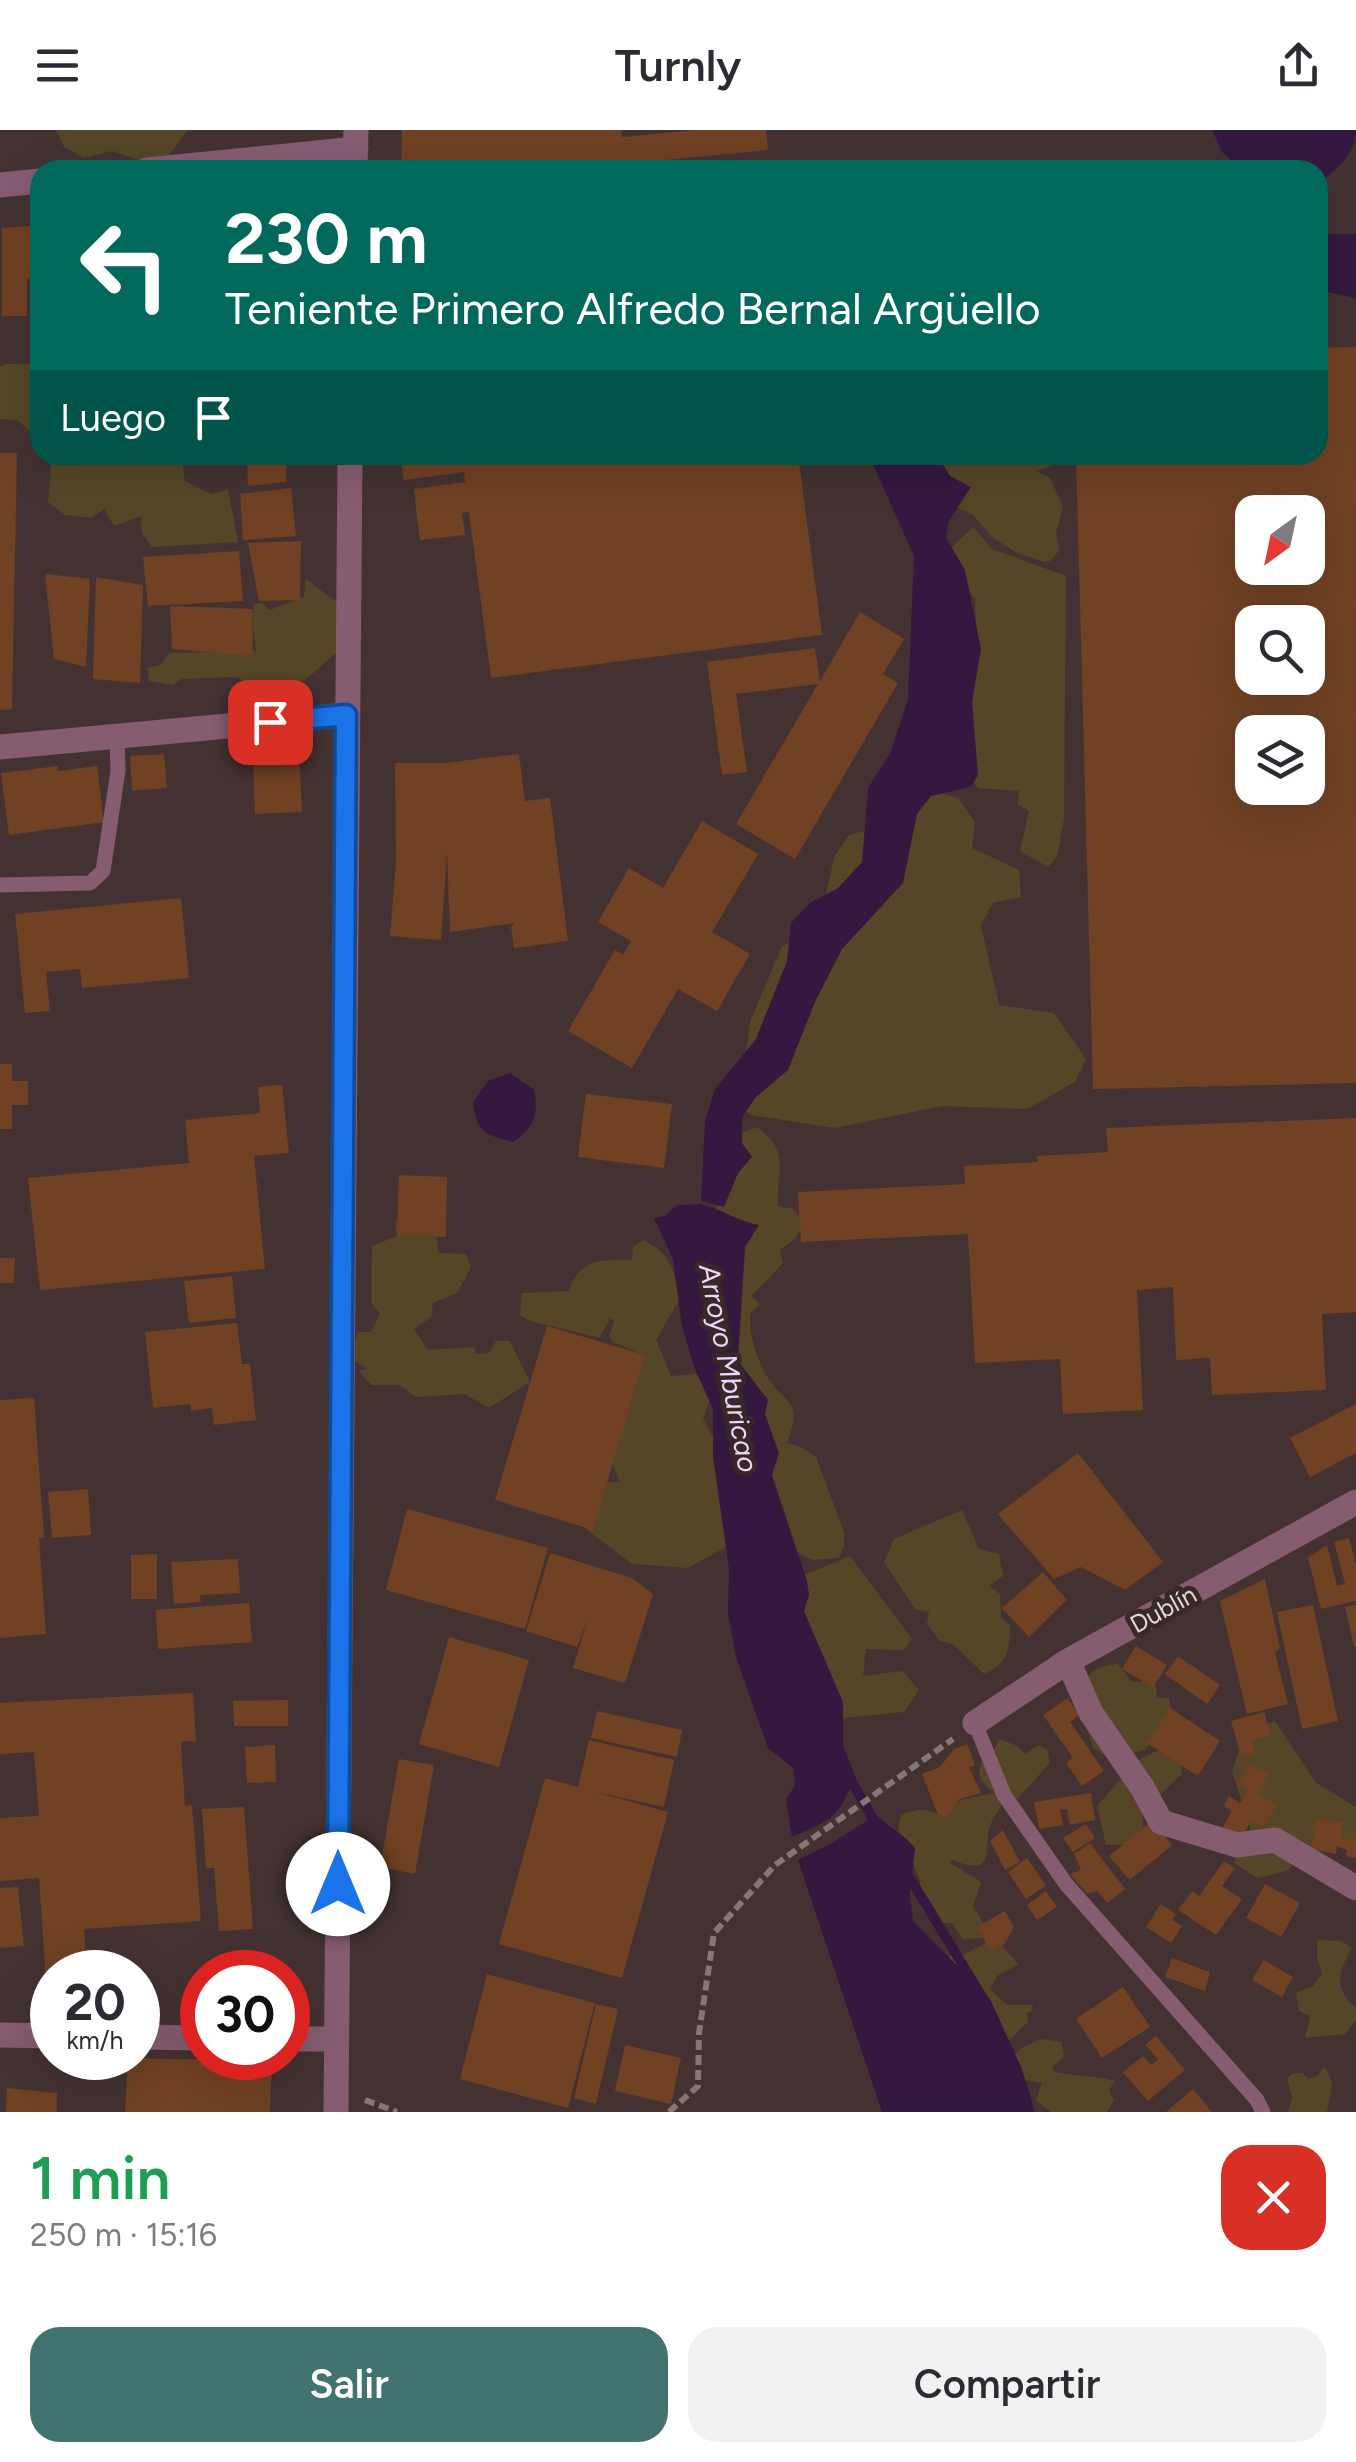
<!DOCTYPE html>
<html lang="es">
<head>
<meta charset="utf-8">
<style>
	:root { --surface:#fff; --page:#f2f2f3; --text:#2b2b33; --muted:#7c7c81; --accent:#417470 }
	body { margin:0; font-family:Figtree,sans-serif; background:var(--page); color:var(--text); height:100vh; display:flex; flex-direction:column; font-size:38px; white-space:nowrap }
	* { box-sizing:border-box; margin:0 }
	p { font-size:32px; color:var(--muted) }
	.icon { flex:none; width:55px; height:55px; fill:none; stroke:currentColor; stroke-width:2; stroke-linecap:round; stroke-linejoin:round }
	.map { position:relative; height:1982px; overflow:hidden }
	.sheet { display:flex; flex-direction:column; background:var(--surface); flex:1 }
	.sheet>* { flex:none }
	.guide { position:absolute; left:30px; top:30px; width:1298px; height:305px; border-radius:30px; box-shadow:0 10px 40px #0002; background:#00695c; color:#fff; overflow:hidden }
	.needle { width:65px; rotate:213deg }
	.fabs { position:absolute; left:1235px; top:365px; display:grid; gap:20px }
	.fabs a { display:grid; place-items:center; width:90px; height:90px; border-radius:20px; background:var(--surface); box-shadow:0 10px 40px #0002; font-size:50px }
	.speed { position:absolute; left:30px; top:1820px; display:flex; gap:20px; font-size:50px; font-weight:700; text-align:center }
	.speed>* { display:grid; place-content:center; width:130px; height:130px; border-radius:50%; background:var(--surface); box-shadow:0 10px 40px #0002; line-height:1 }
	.speed small { font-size:25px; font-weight:400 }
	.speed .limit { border:15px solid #d22; background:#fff; color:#111 }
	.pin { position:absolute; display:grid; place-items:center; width:85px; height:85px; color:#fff; margin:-42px; border-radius:20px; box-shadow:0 5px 15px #0006 }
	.me { position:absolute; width:110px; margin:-55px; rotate:0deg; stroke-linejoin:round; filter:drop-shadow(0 0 8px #0008) }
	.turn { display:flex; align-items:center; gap:35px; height:210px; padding:0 30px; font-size:45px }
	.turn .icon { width:130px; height:130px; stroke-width:2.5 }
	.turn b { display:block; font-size:70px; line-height:85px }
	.then { display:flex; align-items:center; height:95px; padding:0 30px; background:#0003; gap:20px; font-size:38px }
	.round { display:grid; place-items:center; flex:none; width:105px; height:105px; border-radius:30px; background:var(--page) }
	.summary { display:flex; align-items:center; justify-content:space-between; height:170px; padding:0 30px }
	h1 { font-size:60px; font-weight:600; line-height:75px; color:#1e9e55 }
	.button { display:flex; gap:20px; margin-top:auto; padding:20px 30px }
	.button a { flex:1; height:115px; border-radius:30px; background:var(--accent); color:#fff; font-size:40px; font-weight:600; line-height:115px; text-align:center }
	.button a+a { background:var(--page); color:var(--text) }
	header { display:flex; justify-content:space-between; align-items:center; height:130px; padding:0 30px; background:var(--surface); font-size:45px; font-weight:600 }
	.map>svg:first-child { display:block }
	.green { fill:#554627 }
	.water { fill:#35183f }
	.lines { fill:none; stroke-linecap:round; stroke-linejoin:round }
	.stream { stroke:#35183f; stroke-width:10 }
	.building { fill:#704123; fill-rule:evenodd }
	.path { stroke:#867777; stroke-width:6; stroke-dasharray:10 5; stroke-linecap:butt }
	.lane { stroke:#865c71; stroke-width:15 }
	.street { stroke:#865c71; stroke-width:25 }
	.route-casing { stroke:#114b97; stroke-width:25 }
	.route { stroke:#1a73e8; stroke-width:18 }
	.labels { text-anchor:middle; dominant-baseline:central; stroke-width:10; stroke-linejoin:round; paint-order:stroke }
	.street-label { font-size:25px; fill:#e1d5d5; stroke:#392828 }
	.water-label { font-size:28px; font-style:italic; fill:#f2d4fe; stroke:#392828 }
</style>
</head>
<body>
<header><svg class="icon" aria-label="menu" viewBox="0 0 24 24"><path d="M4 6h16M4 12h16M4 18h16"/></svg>Turnly<svg class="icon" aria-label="share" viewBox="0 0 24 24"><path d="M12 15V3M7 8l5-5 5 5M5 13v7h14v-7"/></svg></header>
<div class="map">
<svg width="1356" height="1982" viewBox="0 0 1356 1982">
	<rect width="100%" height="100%" fill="#443232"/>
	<!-- green -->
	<path class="green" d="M56,0H188L167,28L153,35L112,21L84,28L64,17Z
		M40,178V310L17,290L0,289V237L6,234H38L36,196Z
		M52,325H127L134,328L181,325L185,351L211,364L228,360L238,412L152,417L142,403L141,386L114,396L104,379L92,388L65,385L48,372Z
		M920,325H1056L1051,336L1036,341L1050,348L1063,377L1056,403L1059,421L1050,431L1043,432L1015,422L991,406L972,384L940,370Z
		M973,397L992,419L1066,446L1064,689L1057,727L1048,737L1020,721L1029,681L1017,674L1019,661L978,658L961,634L977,540L975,469L944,425Z
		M306,449L331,468L344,473L351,509C328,530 307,550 281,568L264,565L237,547L182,549L173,555L149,551L147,538L160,535L170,523L256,521L252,486L254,474L262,473L270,480L304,467Z
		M908,654L958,668L975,692L972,718L1019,740L1021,767L993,773L981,795L999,875L1054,883L1086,929L1075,952L1027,979L942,976L835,998L751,985L732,973L743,948L750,892L782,816L808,806L823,780L834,727L849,705L876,698Z
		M756,997C791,1019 776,1042 778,1076L793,1079L804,1092L796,1108L780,1120L783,1133L751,1166L760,1174L750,1184C749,1204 756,1227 766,1245C785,1276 804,1267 787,1313L801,1317L816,1327L844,1402V1416L839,1428L812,1430L793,1420L691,1168L717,1075L728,1050L729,1025L742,1003Z
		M417,1078L436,1097L438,1123L466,1124L471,1137L458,1162L433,1173L431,1187L414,1199L428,1220L474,1217L476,1224L489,1223L496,1211H510L530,1252L489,1278L465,1264L416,1267L399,1255H371L359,1241L367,1238L348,1228L358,1202H371L380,1184L371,1172L372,1116L397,1106L395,1092Z
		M643,1110C671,1123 674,1141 680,1169L656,1210L671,1246L696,1244L712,1264L703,1289L731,1340L733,1413L688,1438L632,1434L586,1399V1357L599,1352H620L608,1324L640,1234L639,1223L613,1212L609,1206L614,1191L610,1188L599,1208L527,1190L520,1185L522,1163L569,1161C579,1129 602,1129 632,1130L633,1118Z
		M962,1380L979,1419L999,1424L1003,1446L989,1456L1000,1464L1001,1488L1010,1495C1010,1519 1008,1534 984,1544L953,1514L940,1511L927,1494L929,1482L915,1479L884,1432L894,1409Z
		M850,1426L912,1509L904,1520L866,1519L863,1546L902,1541L919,1560L904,1582L844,1588L821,1612L787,1452Z
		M1118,1534L1132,1552H1155L1157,1567L1169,1568L1172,1591L1160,1600L1145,1620L1109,1628L1093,1618L1075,1561C1088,1544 1096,1535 1118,1534Z
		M1275,1591L1316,1653L1356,1677V1717L1344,1713L1306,1721L1287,1741L1257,1748L1233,1732L1252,1705L1232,1641L1245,1603Z
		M999,1609L1015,1615L1025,1624L1039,1615L1048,1621L1050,1633L1017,1669L1005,1670C1001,1678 996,1683 992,1691C980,1715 1002,1749 952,1730L950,1733L981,1752L973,1776L984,1794L982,1808L963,1809L952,1793L938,1792L923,1781C919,1770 922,1758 919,1748C911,1720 892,1720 901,1685C906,1683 912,1681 918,1680C943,1678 938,1701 960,1670L994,1663C983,1652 976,1650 981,1632L987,1637Z
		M1174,1612L1180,1615L1182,1644L1142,1682L1144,1710L1137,1714L1106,1715L1097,1676L1137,1631Z
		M1002,1804L1009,1808L1002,1816L1019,1834L997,1846L990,1859L1007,1875H1033L1032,1881L1027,1883L1028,1892L993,1926L942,1828L965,1824Z
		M1317,1810L1341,1811L1352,1818C1338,1842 1333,1858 1356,1878V1890L1345,1904L1305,1908L1310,1886L1299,1881L1296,1863L1313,1856L1322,1844L1317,1827Z
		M1041,1909L1062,1912L1064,1927L1052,1937L1055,1942C1075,1946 1096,1946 1115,1951L1109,1960L1114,1971L1107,1982H1051L1036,1970L1042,1953L1026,1950L1019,1952L1012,1927L1022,1918Z
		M1325,1937L1332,1952L1327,1982H1288L1292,1967L1287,1949L1293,1943H1302L1308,1949L1317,1946Z"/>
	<!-- water -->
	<path class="water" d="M1212,0H1356C1356,22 1337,43 1318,51V40H1241L1222,22Z
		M1318,104H1356V168L1318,160Z
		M874,325H937L950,346L971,357L949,391L946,408L965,440L981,519L972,572L978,645L971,657L931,666L917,684L903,753L842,819L815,872L788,940L755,968L742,988V1013L752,1027L738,1043L724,1077L701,1071L705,991L715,959L756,909L787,831L791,793L810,773L838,758L862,732L868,658L890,624L908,569L914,426L871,330Z
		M510,943L534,960C539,984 534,998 513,1012C486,1005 476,1002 473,972L488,951Z
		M700,1074C722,1079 737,1091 759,1095L745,1117L738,1231L768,1270L765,1284L779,1323L772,1345L807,1451L809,1465L804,1481L843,1572V1615L855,1646C839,1687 833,1690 792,1707L786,1670L795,1655L793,1638L768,1618L736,1527L728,1483L729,1439L713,1327V1279L694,1237L682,1196L673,1129L654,1088L665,1086L677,1075Z
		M876,1685C889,1697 904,1704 915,1718L910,1764L913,1791L990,1869L1022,1939L1035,1982H882L798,1730L832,1713Z"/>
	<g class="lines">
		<!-- stream -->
		<path class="stream" d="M846,1641L877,1696
			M905,1740L984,1870"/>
	</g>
	<!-- building -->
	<path class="building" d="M402,0H621L622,7L695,0H766L768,20L624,34L625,40H401Z
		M40,95V145L27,149V186H2V98Z
		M1356,217V953L1093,959L1076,325H1318V218ZM1252,382H1308V438H1252ZM1252,492H1308V548H1252ZM1252,602H1308V658H1252Z
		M0,323H17L12,579L0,580Z
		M247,325H287L286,352L248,356Z
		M400,325H798L822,505L491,548L469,382L462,383L465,405L420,410L417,389L414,359L465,352L464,342L404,350Z
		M291,358L296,406L243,410L240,364Z
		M301,411L300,470L259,471L248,413Z
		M239,421L243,471L148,476L143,427Z
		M45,444L90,449L86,537L54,529Z
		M96,447L143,455L140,553L93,549Z
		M170,476L252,479L253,526L172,519Z
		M860,482L904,509L883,544L898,553L795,729L736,694L818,554L736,564L747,642L722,645L707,532L815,518L820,551Z
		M299,620L302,682L255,684L253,622Z
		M164,624L167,658L132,661L130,626Z
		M519,624L525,671L550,668L568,811L514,818L511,797L515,793L450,802L447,722L441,810L390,806L396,730L395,633H445Z
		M58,636V641L97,636L104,692L9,705L1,643Z
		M702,691L758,724L712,802L750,824L717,881L678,859L632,938L568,901L615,820L623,825L631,811L598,792L629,738L663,758Z
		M181,768L189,848L82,858L80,839L46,842L50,881L25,883L15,784Z
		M0,934H12V951H28V975H12V999H0Z
		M282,955L289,1023L254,1026L265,1139L40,1160L28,1048L189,1033L185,990L260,983L258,957Z
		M586,964L672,974L664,1038L578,1027Z
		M1356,988V1182L1322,1184L1326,1260L1212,1265L1210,1228L1176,1230L1173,1157L1137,1160L1143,1280L1063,1284L1060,1229L975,1233L968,1104L801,1112L798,1062L965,1054L964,1036L1038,1032L1037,1026L1108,1022L1106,998Z
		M399,1045L447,1047L446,1107L397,1106Z
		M0,1128H15L14,1153H0Z
		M232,1146L236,1188L189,1193L184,1151Z
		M237,1193L242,1234H250L256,1290L214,1295L212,1278L191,1281L190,1274L153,1278L145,1202Z
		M547,1196L645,1225L593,1400L495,1370Z
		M34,1268L44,1408H39L46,1504L0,1508V1270Z
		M1356,1274V1323L1310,1347L1290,1308Z
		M1078,1323L1163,1432L1125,1460L1081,1437L1054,1449L998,1384Z
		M88,1359L91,1405L52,1408L48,1362Z
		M407,1379L548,1418L525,1499L386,1460Z
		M1349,1408L1356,1435V1471L1321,1479L1308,1428L1327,1415L1337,1456L1345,1454L1334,1412Z
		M550,1423L632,1448L653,1464L625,1553L573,1538L588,1487L577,1517L526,1501Z
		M157,1424V1469H131V1425Z
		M238,1429L240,1463L200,1465L201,1472L174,1474L171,1432Z
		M1043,1442L1067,1470L1029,1507L1002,1478Z
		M1265,1449L1280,1518L1275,1523L1288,1574L1247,1584L1220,1471Z
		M249,1473L252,1512L158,1519L156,1480Z
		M1313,1475L1338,1591L1302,1599L1277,1482Z
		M1356,1475V1516H1354L1345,1477Z
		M449,1507L529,1530L499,1637L419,1614Z
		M1136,1516L1167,1535L1153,1557L1122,1539Z
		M1178,1526L1220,1555L1207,1574L1165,1544Z
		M193,1563L196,1611L181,1612L185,1676L192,1675L201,1791L84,1799L87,1842H52V1879L48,1880L39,1748L0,1751V1688L39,1686L34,1622L0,1624V1573Z
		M1068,1568L1079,1585L1070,1592L1104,1641L1082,1656L1066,1633L1073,1628L1043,1585Z
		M288,1570V1596H234L233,1571Z
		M1170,1578L1220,1611L1198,1646L1147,1613Z
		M597,1581L682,1600L677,1627L591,1608Z
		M1264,1582L1271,1605L1251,1611L1255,1624L1242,1628L1231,1591Z
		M589,1610L674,1630L664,1677L595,1662L668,1682L622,1848L499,1814L545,1648L578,1657Z
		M967,1614L975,1635L969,1637L981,1663L960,1669L948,1686L939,1687L922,1644L940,1637L954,1619Z
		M275,1615L276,1652L247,1653L245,1617Z
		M399,1629L434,1635L415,1744L380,1737Z
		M1251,1634L1269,1644L1258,1664L1277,1675L1264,1698L1251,1691L1240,1710L1222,1699L1232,1681L1224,1676L1229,1666L1240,1673L1248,1660L1239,1655Z
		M1091,1663L1095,1690L1070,1695L1067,1679L1060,1680L1063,1695L1039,1699L1034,1672Z
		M244,1677L253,1799L219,1801L214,1738H206L202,1679Z
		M1317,1688L1344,1693L1341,1708L1350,1710L1352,1702L1356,1703V1728L1346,1726L1347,1720L1337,1716L1336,1724L1311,1719Z
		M1151,1691L1172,1715L1130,1750L1109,1726Z
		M1086,1694L1095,1708L1073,1722L1063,1708Z
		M1003,1700L1020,1732L1005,1740L990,1711Z
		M1090,1713L1125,1759L1107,1773L1097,1761L1087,1764L1070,1744L1081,1740L1074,1724Z
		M1027,1728L1046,1756L1026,1769L1008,1742Z
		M1224,1731L1235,1738L1222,1756L1242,1769L1216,1805L1178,1780L1192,1761L1199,1766Z
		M1265,1754L1300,1773L1281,1807L1246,1788Z
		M18,1757L24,1816L0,1818V1758Z
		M1046,1761L1057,1777L1037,1790L1027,1775Z
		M1161,1774L1176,1784L1172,1790L1182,1796L1171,1813L1146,1797Z
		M1005,1781L1014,1797L1005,1813L991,1821L977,1797Z
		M1172,1828L1210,1842L1205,1861L1165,1847Z
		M1264,1830L1293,1847L1282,1867L1252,1850Z
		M487,1844L595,1873L568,1978L460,1949Z
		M1123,1857L1150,1897L1102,1928L1076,1889Z
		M596,1874L618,1879L596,1974L574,1968Z
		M1156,1906L1185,1940L1148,1971L1123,1942L1143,1926L1151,1935L1158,1929L1145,1915Z
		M625,1915L681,1928L671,1974L615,1961Z
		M128,1928L272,1931L270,1982H125Z
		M7,1958L57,1963V1982H6Z
		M1193,1959L1212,1982H1166Z"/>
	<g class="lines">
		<!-- path -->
		<path class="path" d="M365,1970L397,1982
			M669,1982L698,1956L699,1903L714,1803L775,1735L953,1609"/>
		<!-- lane -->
		<path class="lane" d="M0,755L90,753L103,741L118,641L117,606
			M975,1593L1004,1665L1066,1754L1257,1970L1263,1982"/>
		<!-- street -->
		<path class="street" d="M147,40L356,19
			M355,40L356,0
			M0,55L40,51
			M0,617L346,585
			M1068,1531L1091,1583L1142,1657L1161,1692L1237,1715L1275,1710L1356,1758
			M975,1593L1068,1531L1356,1372
			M0,1905L52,1906
			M138,1907L202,1908
			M288,1909H336
			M336,1982L350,325"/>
	</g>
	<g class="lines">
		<defs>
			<path id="route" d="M270,592L346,585L338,1754"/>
		</defs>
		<!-- route casing -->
		<use href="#route" class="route-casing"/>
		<!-- route -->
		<use href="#route" class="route"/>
	</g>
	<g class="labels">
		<!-- street labels -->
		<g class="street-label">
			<text transform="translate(1163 1479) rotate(-29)">Dublín</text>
		</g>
		<!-- water labels -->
		<g class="water-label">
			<text transform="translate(729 1238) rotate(79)">Arroyo Mburicao</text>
		</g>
	</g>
</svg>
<div class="fabs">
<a><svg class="needle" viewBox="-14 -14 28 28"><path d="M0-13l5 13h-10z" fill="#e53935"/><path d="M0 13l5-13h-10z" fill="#7c7c81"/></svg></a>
<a><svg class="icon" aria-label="search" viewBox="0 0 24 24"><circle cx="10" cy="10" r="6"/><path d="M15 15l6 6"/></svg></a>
<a><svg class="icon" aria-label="layers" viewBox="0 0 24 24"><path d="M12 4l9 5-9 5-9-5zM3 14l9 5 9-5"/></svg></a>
</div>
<div class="speed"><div>20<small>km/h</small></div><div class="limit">30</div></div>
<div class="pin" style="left:270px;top:592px;background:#d93025"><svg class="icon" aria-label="arrive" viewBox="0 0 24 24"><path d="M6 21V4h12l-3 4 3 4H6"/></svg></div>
<svg class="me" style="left:338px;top:1754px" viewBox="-20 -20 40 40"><circle r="19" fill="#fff"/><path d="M0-13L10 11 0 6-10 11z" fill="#1a73e8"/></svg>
<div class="guide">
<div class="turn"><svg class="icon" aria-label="left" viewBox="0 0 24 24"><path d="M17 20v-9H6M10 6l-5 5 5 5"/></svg><div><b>230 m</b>Teniente Primero Alfredo Bernal Argüello</div></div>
<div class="then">Luego<svg class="icon" aria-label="arrive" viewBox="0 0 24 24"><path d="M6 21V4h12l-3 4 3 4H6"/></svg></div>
</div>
</div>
<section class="sheet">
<div class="summary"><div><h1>1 min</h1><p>250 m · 15:16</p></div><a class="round" style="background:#d93025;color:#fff"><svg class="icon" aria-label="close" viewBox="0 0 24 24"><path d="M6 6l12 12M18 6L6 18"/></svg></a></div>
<div class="button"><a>Salir</a><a>Compartir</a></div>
</section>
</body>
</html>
